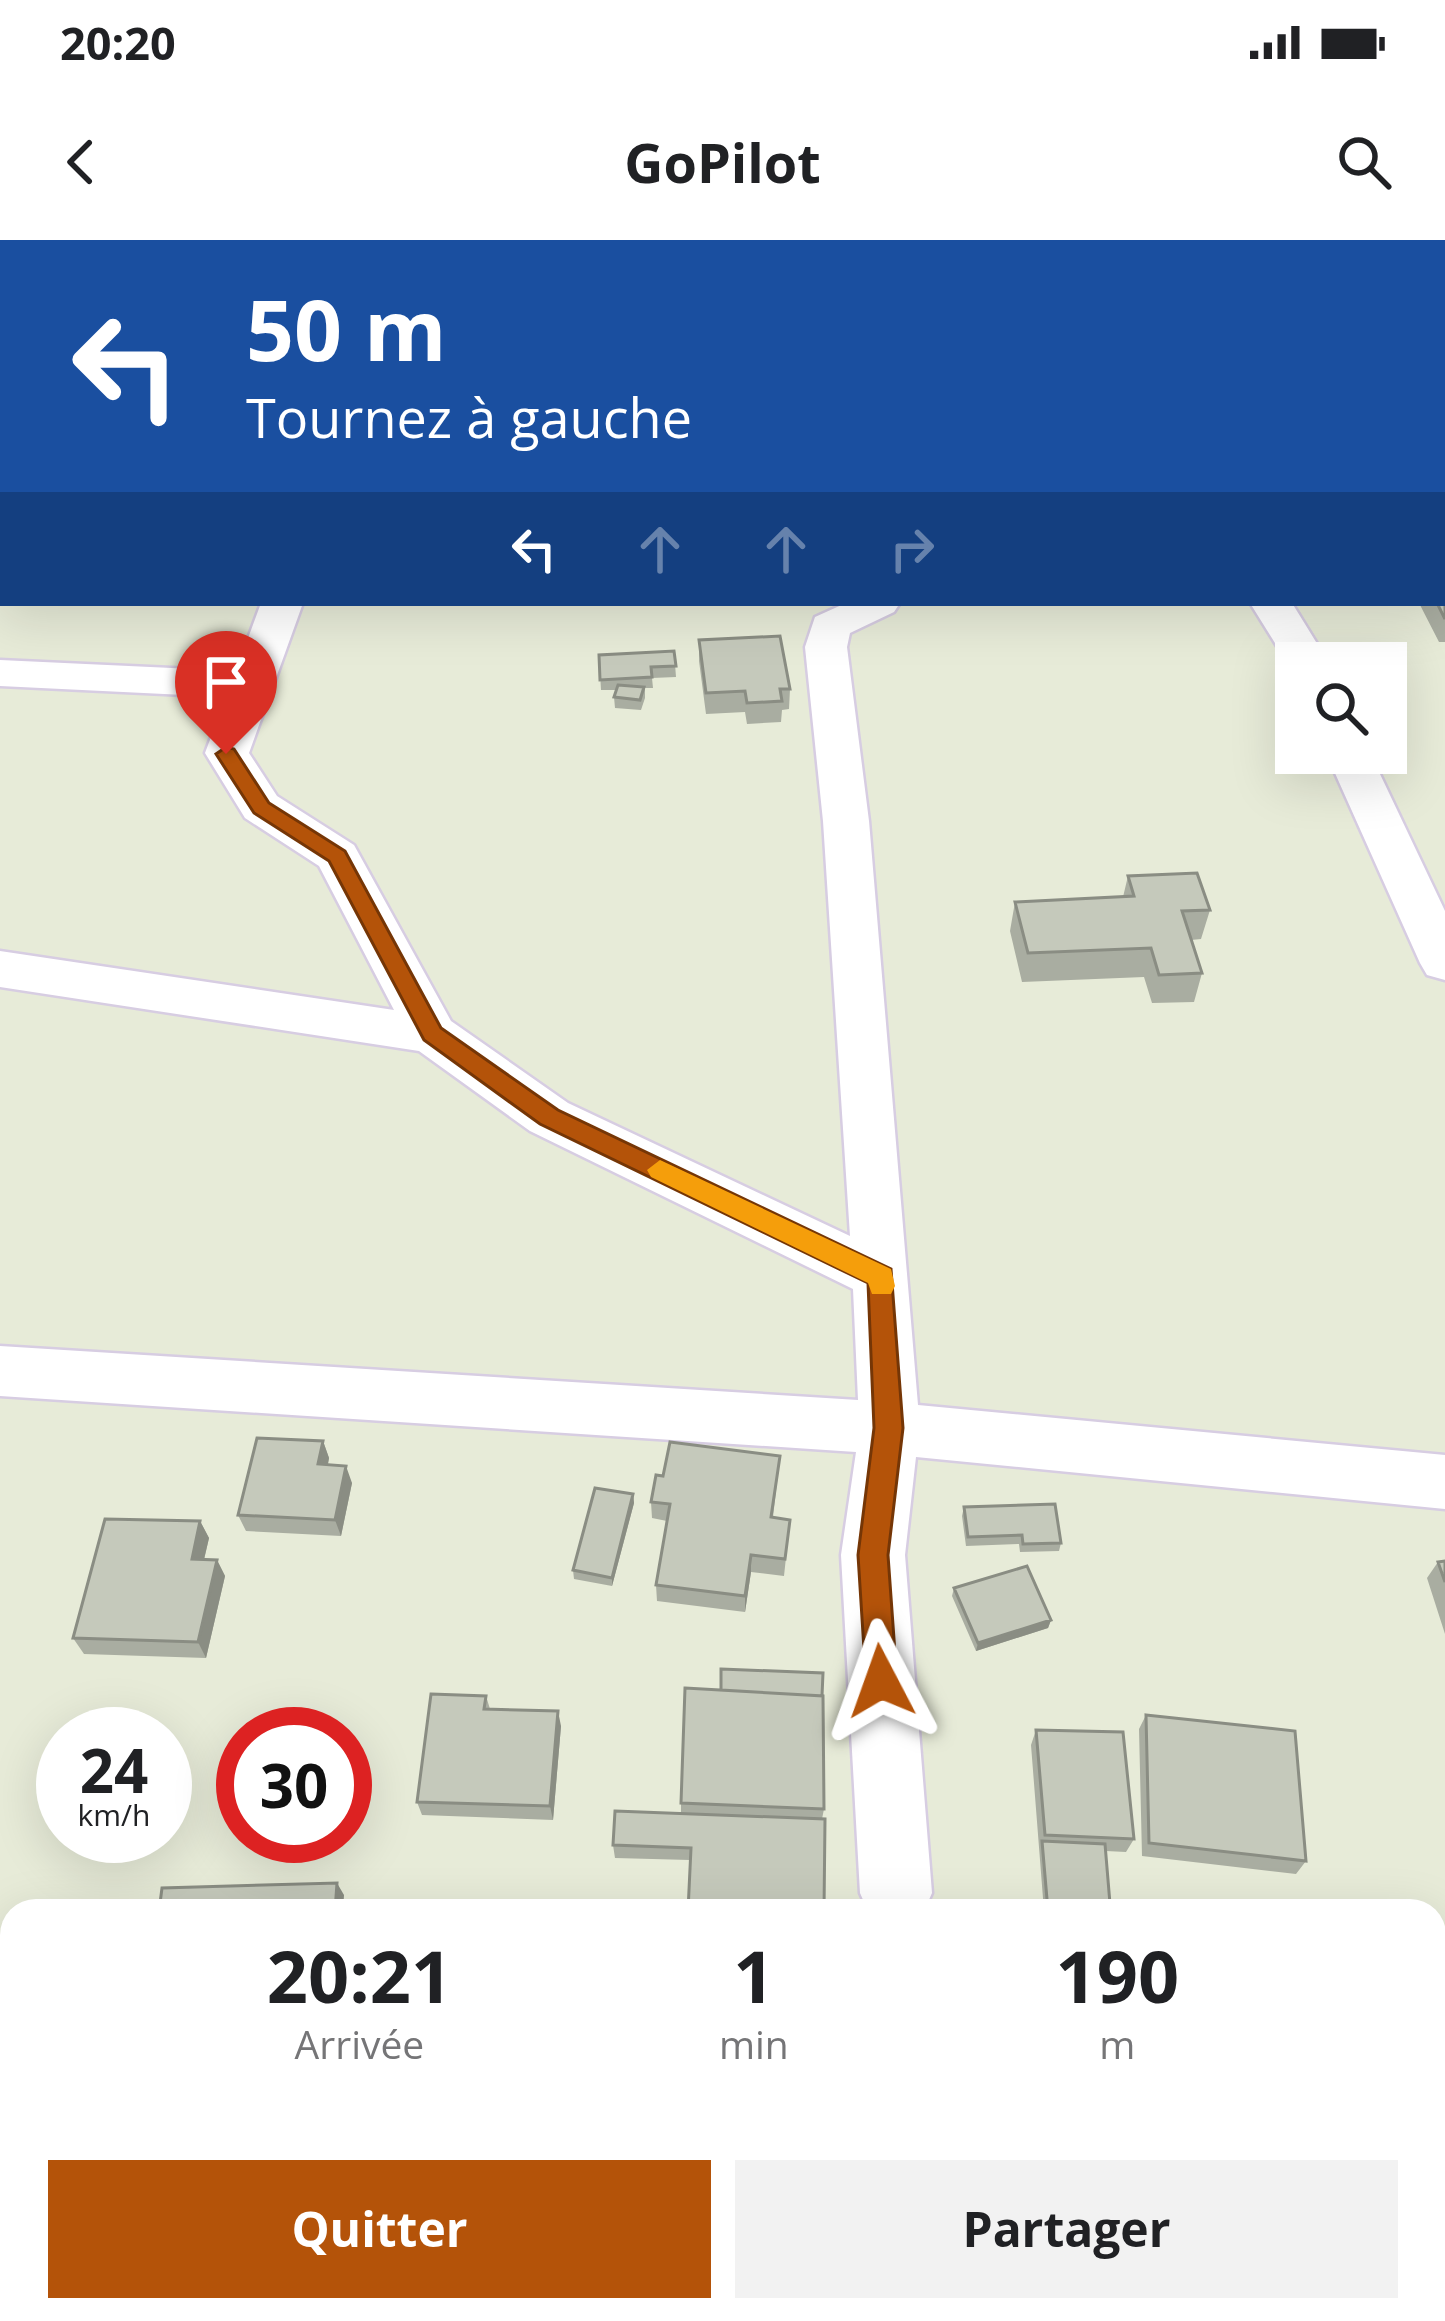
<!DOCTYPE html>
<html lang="fr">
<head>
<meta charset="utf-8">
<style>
	:root { --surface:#fff; --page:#f2f2f2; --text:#202124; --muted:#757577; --accent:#b45309 }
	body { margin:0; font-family:"Open Sans",sans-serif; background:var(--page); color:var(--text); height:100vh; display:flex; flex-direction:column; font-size:45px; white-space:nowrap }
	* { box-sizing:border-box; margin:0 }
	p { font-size:39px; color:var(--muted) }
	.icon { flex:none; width:66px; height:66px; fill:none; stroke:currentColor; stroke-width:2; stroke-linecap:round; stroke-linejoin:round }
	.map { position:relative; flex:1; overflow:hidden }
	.side { position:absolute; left:0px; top:1659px; width:1446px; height:423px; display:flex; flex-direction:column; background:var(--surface); border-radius:36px 36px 0 0; box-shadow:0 12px 48px #0002 }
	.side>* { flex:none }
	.banner { position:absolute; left:0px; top:0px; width:1446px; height:366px; box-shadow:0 12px 48px #0002; background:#1a4fa0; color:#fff; overflow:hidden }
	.fabs { position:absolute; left:1275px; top:402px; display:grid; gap:24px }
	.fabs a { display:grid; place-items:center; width:132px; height:132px; border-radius:0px; background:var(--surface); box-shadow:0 12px 48px #0002; font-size:60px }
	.speed { position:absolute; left:36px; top:1467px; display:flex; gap:24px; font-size:60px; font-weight:700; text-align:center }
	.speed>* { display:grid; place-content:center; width:156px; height:156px; border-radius:50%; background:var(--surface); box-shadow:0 12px 48px #0002; line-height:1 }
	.speed small { font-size:30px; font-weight:400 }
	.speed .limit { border:18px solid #d22; background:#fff; color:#111 }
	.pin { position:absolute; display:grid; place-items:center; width:102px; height:102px; color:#fff; margin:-123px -51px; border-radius:50% 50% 50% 0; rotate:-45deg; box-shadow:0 0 12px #0007 }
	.pin .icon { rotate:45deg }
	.me { position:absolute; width:132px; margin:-66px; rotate:356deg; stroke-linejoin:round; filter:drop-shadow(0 0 9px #0008) }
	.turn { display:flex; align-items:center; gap:42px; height:252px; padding:0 48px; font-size:54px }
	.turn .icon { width:156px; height:156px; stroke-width:2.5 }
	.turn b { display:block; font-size:84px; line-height:102px }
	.lanes { display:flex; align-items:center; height:114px; padding:0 48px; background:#0003; justify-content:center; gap:60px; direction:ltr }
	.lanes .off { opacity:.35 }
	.eta { display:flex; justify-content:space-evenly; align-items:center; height:204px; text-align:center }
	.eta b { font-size:72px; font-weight:700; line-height:84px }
	.cta { display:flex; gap:24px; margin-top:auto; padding:24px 48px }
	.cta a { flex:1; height:138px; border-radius:0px; background:var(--accent); color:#fff; font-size:48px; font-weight:700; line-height:138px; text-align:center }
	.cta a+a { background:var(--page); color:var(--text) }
	.status { display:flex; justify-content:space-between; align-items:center; height:84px; padding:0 60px; background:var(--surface); direction:ltr }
	.status svg { height:33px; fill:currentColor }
	header { display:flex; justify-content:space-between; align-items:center; height:156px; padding:0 48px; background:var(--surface); font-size:54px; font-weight:700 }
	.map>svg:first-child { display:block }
	.green { fill:#91e5ad }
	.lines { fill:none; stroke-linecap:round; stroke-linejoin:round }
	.minor-casing { stroke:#d7cde2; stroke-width:5 }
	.minor { fill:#fff; fill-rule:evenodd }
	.wall { fill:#a9ada1 }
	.shaded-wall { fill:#8a8d83 }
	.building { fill:#c5c9bb; stroke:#8a8d83; stroke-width:3 }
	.route { fill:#b45309; stroke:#753606; stroke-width:3 }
	.slow { fill:#f59e0b }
</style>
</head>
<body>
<div class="status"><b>20:20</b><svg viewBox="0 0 49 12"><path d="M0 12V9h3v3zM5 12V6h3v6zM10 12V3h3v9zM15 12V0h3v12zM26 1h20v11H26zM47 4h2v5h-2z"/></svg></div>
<header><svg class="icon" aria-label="back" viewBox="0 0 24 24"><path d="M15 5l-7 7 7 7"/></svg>GoPilot<svg class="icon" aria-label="search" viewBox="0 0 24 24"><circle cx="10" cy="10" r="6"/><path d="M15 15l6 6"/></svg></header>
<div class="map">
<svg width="1445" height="2081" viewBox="0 0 1445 2081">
	<rect width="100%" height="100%" fill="#e7ebd8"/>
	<!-- green -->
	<path class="green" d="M0,0H1064L3,3V68Z"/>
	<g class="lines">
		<defs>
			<path id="minor" d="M1445,90V112L1443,113V91Z
				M0,235H3V259H0Z
				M261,363H303L249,513L277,556L354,605L451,781L568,863L850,996L823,581L805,407L815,377L846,363H900L894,372L850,393L847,407L869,581L918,1165L1445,1215V1269L916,1217L905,1315L932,1653L924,1671H868L860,1653L841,1315L856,1212L0,1156V1106L858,1160L853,1049L530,891L419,811L0,747V711L394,770L319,626L245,578L205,513L226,457L0,446V420L236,431Z
				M1250,363H1292L1329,423H1296L1293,432Z
				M1326,513H1370L1445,671V740L1427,735L1420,723Z
				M1434,1949H1445V2029H1434Z
				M33,2070H115L116,2081H34Z"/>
		</defs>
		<!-- minor casing -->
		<use href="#minor" class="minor-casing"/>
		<!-- minor -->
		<use href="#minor" class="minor"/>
	</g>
	<!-- wall -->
	<path class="wall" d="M1445,334V402H1439L1419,363H1443Z
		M699,400L790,449L789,469L782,470L781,482L747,484L745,472L706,474L699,421Z
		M674,411L676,437L652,438L653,448H645V458L641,470L615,468L614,457L616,450H601L599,415Z
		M1128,636L1210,670L1201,699L1191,700L1202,733L1194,762L1152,763L1144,737L1022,742L1010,691L1015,662L1123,657Z
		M323,1201L329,1218L328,1225L352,1243L341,1296L246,1291L238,1275Z
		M780,1216L773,1277L790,1280L784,1336L751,1332L745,1372L657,1361L656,1345L667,1281L652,1278L651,1262L663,1236Z
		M633,1254L634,1263L612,1346L574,1339L573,1330Z
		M964,1267L1061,1303L1059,1311L1020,1312L1019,1304L966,1306L962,1276Z
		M200,1281L209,1298L204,1320H217L225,1336L206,1418L84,1414L73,1398Z
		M1445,1321V1394L1427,1338L1438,1322Z
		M954,1348L1051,1380L1048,1388L976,1411L952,1356Z
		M486,1456L490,1469L561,1486L553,1580L422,1575L417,1562Z
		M1146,1475L1306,1621L1296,1634L1142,1616L1139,1489Z
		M1036,1490L1134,1599L1126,1612L1106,1611L1110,1664L1107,1670L1044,1671L1031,1505Z
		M681,1563L824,1569L822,1579L690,1620L615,1618L613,1605L681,1573Z
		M375,2070H497V2072L455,2081H376Z
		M1144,2070H1243L1244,2081H1144Z
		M1372,2070H1434L1445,2081H1373Z"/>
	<!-- shaded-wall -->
	<path class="shaded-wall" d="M323,1201L329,1218L324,1242L318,1224Z
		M346,1226L352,1243L341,1296L335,1280Z
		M633,1254L634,1263L612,1346V1338Z
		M200,1281L209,1298L200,1336L192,1319Z
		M751,1315V1332L745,1372V1356Z
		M217,1320L225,1336L206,1418L198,1402Z
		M1051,1380L1048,1388L976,1411L978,1403Z
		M558,1471L561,1486L553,1580L550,1566Z
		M337,1643L344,1655L343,1671H335Z"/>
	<!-- building -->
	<path class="building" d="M1443,334H1445V379L1437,363H1443Z
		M780,396L790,449H780L782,461L747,463L745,451L706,453L699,400Z
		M674,411L676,426L651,427L652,437L600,440L599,415Z
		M618,445L644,447L640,460L614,457Z
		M1197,633L1210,670L1182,671L1202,733L1159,735L1151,708L1028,713L1015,662L1134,656L1128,636Z
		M257,1198L323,1201L318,1224L346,1226L335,1280L238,1275Z
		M670,1202L780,1216L771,1277L790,1280L785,1319L751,1315L745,1356L656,1345L670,1264L651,1262L656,1235L663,1236Z
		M595,1248L633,1254L612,1338L573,1330Z
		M1055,1264L1061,1303L1023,1304L1022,1295L968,1297L964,1267Z
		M105,1279L200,1281L192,1319L217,1320L198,1402L73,1398Z
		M1445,1321V1342L1438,1322Z
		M1027,1326L1051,1380L978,1403L954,1348Z
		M721,1429L823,1433L822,1456L721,1450Z
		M685,1448L823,1456L824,1569L681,1563Z
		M431,1454L486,1456L484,1469L558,1471L550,1566L417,1562Z
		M1146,1475L1295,1491L1306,1621L1149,1603Z
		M1036,1490L1123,1492L1134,1599L1045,1595Z
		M615,1571L825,1579L824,1671H688L691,1608L613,1605Z
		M1042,1601L1105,1604L1110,1664L1077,1663L1078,1671H1048Z
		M337,1643L335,1671H159L162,1648Z
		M1434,2050L1445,2051V2081H1388L1386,2070H1434Z
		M375,2070H478L425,2081H376Z
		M866,2070H976L978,2081H867Z
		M1153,2070H1243L1244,2081H1154Z"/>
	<!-- route -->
	<path class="route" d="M226,507L234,509L269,563L345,611L441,788L558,870L891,1029L903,1188L888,1315L897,1441L893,1452L881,1456L870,1452L866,1441L858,1315L874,1188L868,1043L540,884L424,800L329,621L254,573L216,514Z"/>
	<!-- slow -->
	<path class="slow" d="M660,920L891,1029L895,1046L891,1054H872L868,1043L651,937L647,930Z"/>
</svg>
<div class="fabs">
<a><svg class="icon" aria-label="search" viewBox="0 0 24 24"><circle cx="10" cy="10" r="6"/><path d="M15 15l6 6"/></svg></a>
</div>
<div class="speed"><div>24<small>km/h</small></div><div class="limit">30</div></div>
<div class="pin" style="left:226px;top:514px;background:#d93025"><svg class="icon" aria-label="arrive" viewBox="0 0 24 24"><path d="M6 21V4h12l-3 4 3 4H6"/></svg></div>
<svg class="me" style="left:881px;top:1441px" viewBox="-20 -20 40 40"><path d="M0-17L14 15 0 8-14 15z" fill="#b45309" stroke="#fff" stroke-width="4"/></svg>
<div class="banner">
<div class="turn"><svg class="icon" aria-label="left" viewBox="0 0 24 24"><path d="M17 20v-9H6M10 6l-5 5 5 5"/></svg><div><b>50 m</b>Tournez à gauche</div></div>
<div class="lanes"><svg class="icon" aria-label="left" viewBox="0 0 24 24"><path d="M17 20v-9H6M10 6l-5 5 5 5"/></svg><svg class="icon off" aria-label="ahead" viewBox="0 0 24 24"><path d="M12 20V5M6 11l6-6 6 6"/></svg><svg class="icon off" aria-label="ahead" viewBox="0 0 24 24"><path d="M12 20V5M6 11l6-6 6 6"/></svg><svg class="icon off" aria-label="right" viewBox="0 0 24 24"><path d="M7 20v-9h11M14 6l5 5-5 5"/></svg></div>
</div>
<section class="side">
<div class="eta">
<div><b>20:21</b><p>Arrivée</p></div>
<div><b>1</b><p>min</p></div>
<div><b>190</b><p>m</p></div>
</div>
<div class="cta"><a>Quitter</a><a>Partager</a></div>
</section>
</div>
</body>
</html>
